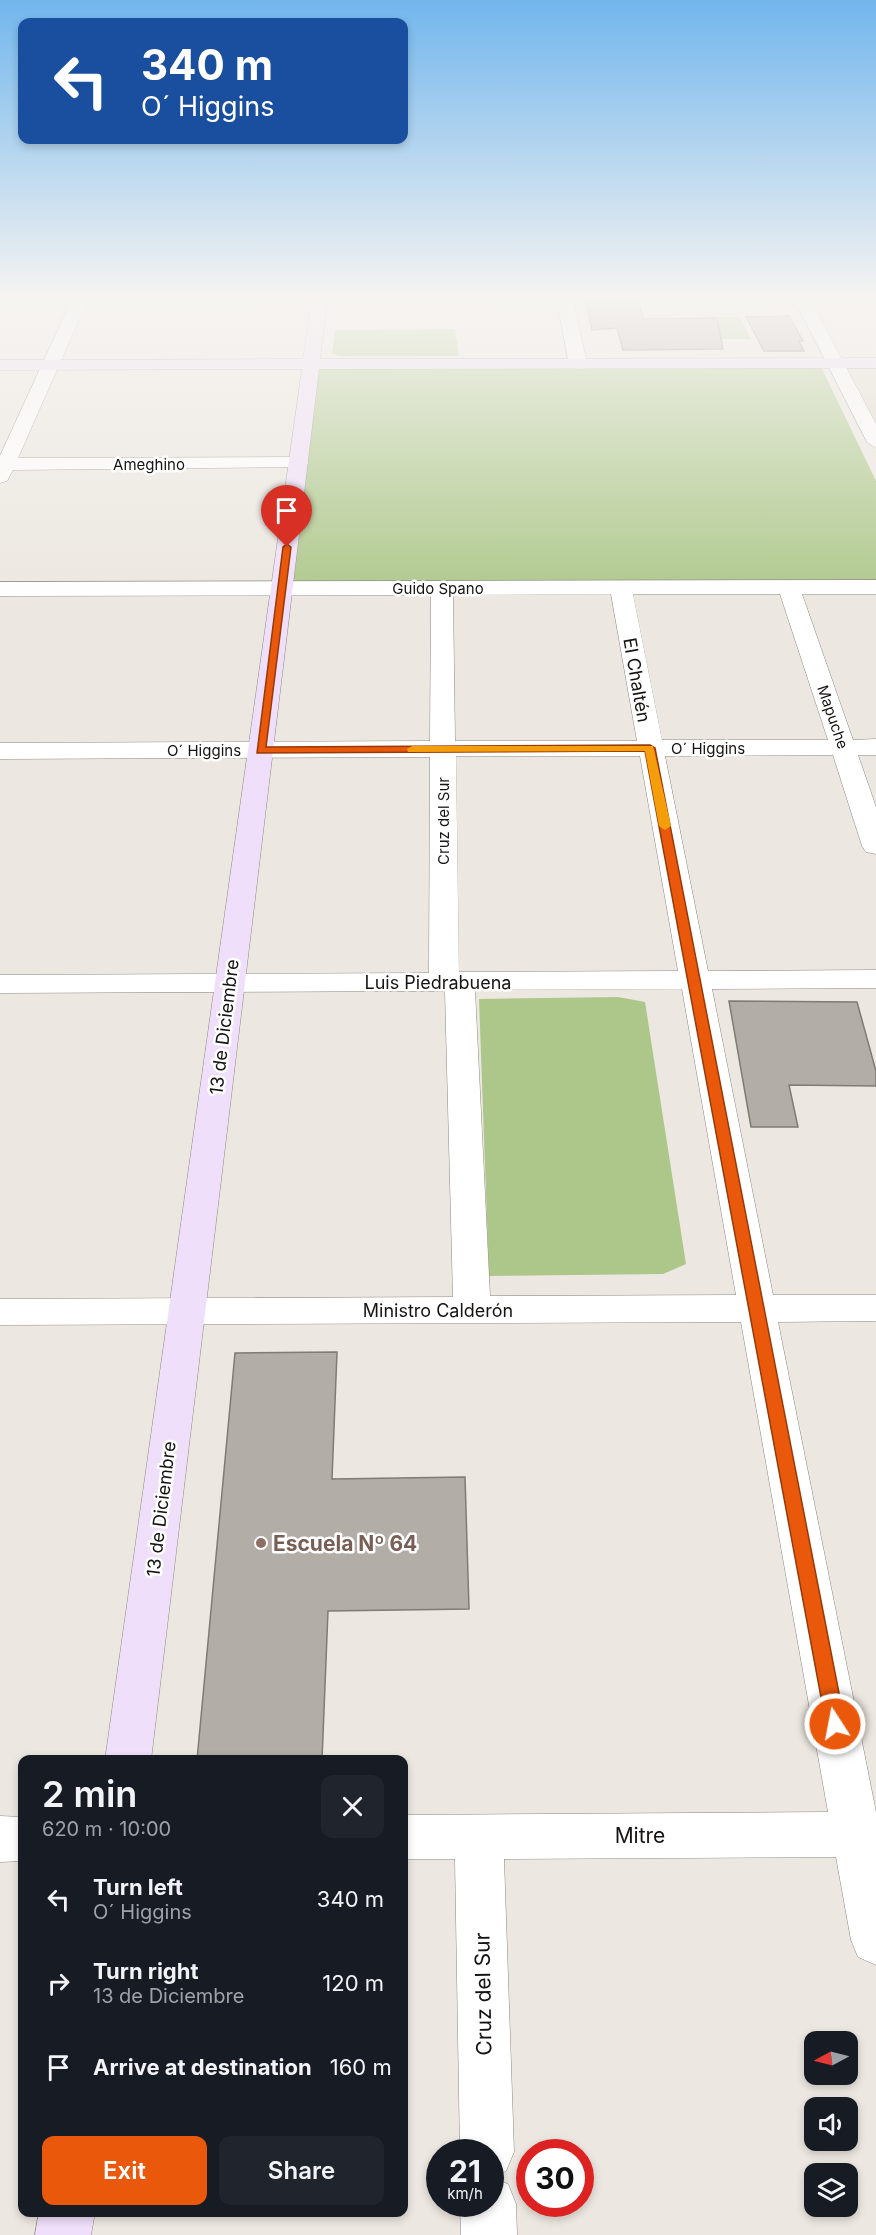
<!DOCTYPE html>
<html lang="en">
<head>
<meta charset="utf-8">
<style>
	:root { --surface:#171b24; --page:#20242c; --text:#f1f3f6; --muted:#9ea1a6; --accent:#ea580c }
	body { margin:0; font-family:Inter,sans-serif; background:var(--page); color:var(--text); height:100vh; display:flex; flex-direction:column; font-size:22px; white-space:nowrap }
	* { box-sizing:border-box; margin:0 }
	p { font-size:20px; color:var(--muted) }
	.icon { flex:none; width:33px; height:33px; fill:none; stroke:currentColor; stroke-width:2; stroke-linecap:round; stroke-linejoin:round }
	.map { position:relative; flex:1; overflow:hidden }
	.details { position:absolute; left:18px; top:1755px; width:390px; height:462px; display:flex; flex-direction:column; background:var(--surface); border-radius:12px; box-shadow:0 3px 9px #0003 }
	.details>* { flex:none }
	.top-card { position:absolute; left:18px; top:18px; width:390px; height:126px; border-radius:12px; box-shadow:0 3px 9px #0003; background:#1a4fa0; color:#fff; overflow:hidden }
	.needle { width:39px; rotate:263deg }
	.tools { position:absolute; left:804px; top:2031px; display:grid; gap:12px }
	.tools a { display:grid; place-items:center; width:54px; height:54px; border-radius:12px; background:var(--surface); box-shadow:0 3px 9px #0003; font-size:30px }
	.speed { position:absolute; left:426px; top:2139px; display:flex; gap:12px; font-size:30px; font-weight:700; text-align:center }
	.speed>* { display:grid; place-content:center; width:78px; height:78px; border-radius:50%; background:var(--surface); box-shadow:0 3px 9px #0003; line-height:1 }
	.speed small { font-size:15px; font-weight:400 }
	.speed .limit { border:9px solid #d22; background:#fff; color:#111 }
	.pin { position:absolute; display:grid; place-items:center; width:51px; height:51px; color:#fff; margin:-62px -26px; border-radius:50% 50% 50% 0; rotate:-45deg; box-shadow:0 0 6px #0007 }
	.pin .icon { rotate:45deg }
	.me { position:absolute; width:66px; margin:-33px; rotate:349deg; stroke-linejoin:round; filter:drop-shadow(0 0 4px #0008) }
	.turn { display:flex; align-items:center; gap:21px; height:126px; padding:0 24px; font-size:27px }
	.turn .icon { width:78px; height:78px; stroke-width:2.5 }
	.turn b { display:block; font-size:42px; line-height:51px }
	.round { display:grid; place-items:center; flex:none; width:63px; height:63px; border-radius:12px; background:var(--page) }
	.head { display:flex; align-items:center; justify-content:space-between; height:102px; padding:0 24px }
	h1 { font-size:36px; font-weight:600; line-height:45px }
	.action { display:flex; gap:12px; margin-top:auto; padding:12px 24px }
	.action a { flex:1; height:69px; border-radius:12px; background:var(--accent); color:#fff; font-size:24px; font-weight:600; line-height:69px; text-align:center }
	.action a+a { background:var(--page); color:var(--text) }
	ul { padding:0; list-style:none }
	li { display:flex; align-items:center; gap:18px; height:84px; padding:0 24px }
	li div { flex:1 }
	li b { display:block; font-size:22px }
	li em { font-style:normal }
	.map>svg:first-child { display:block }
	.built { fill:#e4dbce }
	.green { fill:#acc789 }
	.building { fill:#b2ada7; stroke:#7f7b75; stroke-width:1.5 }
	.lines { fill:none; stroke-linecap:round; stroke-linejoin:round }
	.street-casing { stroke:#8d8983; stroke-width:1 }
	.secondary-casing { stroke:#8d8983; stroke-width:1 }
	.street { fill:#fff; fill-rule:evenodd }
	.secondary { fill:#f0dffa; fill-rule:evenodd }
	.route { fill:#ea580c; stroke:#983908; stroke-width:1.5 }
	.slow { fill:#f59e0b }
	.education-dot { fill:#8d6e63; stroke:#fff; stroke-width:2 }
	.labels { text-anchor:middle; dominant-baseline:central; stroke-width:5; stroke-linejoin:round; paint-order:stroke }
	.far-street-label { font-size:15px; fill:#161412; stroke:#fff }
	.street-label { font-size:18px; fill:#161412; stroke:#fff }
	.near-education-label { font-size:21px; font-weight:bold; fill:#785e54; stroke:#fff; text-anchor:start }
	.near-street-label { font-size:21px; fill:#161412; stroke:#fff }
</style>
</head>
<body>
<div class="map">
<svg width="876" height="2235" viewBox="0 0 876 2235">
	<rect width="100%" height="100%" fill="#ece7e0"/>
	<!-- built -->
	<path class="built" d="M836,363H876V442Z"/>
	<!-- green -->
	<path class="green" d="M711,317H740L751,339H721Z
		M455,329L459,356H341L332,354L335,330Z
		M821,367L876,481V580L291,581L318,368Z
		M618,997L645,1002L686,1264L663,1274L489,1276L479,999Z"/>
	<!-- building -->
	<path class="building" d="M585,295H637L643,319L717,318L723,349L623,350L617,328L592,330Z
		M789,316L803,341H799L804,351H764L746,317Z
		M729,1001L857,1002L876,1071V1086L789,1085L798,1127H751Z
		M337,1352L332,1479L465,1477L469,1609L328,1611L322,1760H197L235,1353Z"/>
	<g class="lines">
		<defs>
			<path id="street" d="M74,295H90L18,458L298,457L305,459L308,463L305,467L13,470L7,481L0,483V456Z
				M556,295H572L587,364L584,368L578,369L569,364Z
				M792,295H808L876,424V448L867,442Z
				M876,580V594H802L853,740L876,739V755H858L876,807V854L866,852L862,846L833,755L665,756L708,971L876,970V988L712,989L773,1295H876V1321L778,1322L876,1812V1965L858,1957L851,1940L836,1857L504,1859L514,2152L506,2171L491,2178L508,2184L516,2204L517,2235H461L460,2204H490V2152H460L455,1859H404V1815L828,1812L741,1322L0,1325V1299L453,1297L445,991L0,993V975L429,973L430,757L0,759V743L430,741L431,595L0,596V582ZM611,594L637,741H455L453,595ZM633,594H780L828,740H662ZM456,756H640L678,971L459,972ZM682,989L736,1295L490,1296L475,990Z
				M0,1816L22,1817V1861L0,1862Z"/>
			<path id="secondary" d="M312,295H328L320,359L876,358V368L319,369L151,1760H105L302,369L0,370V360L303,359Z
				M39,2212H95L91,2235H35Z"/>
		</defs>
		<!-- street casing -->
		<use href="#street" class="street-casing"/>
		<!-- secondary casing -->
		<use href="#secondary" class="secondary-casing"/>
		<!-- street -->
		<use href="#street" class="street"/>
		<!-- secondary -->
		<use href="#secondary" class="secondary"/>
	</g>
	<!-- sky -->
	<linearGradient id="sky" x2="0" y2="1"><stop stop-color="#72b6ed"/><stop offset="0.49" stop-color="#f6f4f1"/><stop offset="1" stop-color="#f6f4f1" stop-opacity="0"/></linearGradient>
	<rect width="876" height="608" fill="url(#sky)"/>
	<!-- route -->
	<path class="route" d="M287,544L291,547L266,747L650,745L655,748L845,1724L842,1730L835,1732L829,1730L826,1724L645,751L257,753L283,547Z"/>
	<!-- slow -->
	<path class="slow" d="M412,746H653L671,826L665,830L659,826L645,751L408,752L407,749Z"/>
	<!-- markers -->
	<circle class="education-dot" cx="261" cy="1543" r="6"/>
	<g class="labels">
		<!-- far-street labels -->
		<g class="far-street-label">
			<text x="149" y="464">Ameghino</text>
			<text x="438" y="588">Guido Spano</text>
			<text transform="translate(833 717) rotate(71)">Mapuche</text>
			<text x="708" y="748">O´ Higgins</text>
			<text x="204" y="750">O´ Higgins</text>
			<text transform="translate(443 821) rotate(-90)">Cruz del Sur</text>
		</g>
		<!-- street labels -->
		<g class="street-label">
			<text transform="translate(637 680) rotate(80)">El Chaltén</text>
			<text x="438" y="982">Luis Piedrabuena</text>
			<text transform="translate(224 1027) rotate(-83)">13 de Diciembre</text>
			<text x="438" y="1310">Ministro Calderón</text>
			<text transform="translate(161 1509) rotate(-83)">13 de Diciembre</text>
		</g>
		<!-- near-education labels -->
		<g class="near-education-label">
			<text x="273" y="1543">Escuela Nº 64</text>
		</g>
		<!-- near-street labels -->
		<g class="near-street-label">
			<text x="640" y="1835">Mitre</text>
			<text transform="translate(483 1994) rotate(-91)">Cruz del Sur</text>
		</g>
	</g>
</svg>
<div class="tools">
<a><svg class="needle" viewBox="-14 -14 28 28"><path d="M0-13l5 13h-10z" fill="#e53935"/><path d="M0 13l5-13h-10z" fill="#9ea1a6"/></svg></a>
<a><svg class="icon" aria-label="sound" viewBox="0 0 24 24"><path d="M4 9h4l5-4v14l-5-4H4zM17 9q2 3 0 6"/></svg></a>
<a><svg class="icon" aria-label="layers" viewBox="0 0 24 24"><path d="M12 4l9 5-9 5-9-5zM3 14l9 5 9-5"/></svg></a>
</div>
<div class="speed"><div>21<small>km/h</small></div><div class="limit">30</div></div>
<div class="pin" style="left:287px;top:547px;background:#d93025"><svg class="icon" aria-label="arrive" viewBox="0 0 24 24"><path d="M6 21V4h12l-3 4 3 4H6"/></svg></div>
<svg class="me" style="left:835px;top:1724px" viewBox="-20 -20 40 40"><circle r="17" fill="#ea580c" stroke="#fff" stroke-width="3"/><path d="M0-11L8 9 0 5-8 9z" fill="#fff"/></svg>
<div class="top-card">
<div class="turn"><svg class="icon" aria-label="left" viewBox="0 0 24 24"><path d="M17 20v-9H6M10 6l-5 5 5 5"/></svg><div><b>340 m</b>O´ Higgins</div></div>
</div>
<section class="details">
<div class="head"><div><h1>2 min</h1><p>620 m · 10:00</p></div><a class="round"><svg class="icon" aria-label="close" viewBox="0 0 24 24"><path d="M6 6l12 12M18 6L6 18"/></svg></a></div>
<ul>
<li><svg class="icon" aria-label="left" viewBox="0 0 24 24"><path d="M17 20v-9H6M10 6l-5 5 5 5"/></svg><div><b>Turn left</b><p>O´ Higgins</p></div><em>340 m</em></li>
<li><svg class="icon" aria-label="right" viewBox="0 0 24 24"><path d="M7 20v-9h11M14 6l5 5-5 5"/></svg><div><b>Turn right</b><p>13 de Diciembre</p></div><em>120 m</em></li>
<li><svg class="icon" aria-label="arrive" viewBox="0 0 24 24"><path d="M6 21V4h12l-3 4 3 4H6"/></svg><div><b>Arrive at destination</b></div><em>160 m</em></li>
</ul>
<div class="action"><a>Exit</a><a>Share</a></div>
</section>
</div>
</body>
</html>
